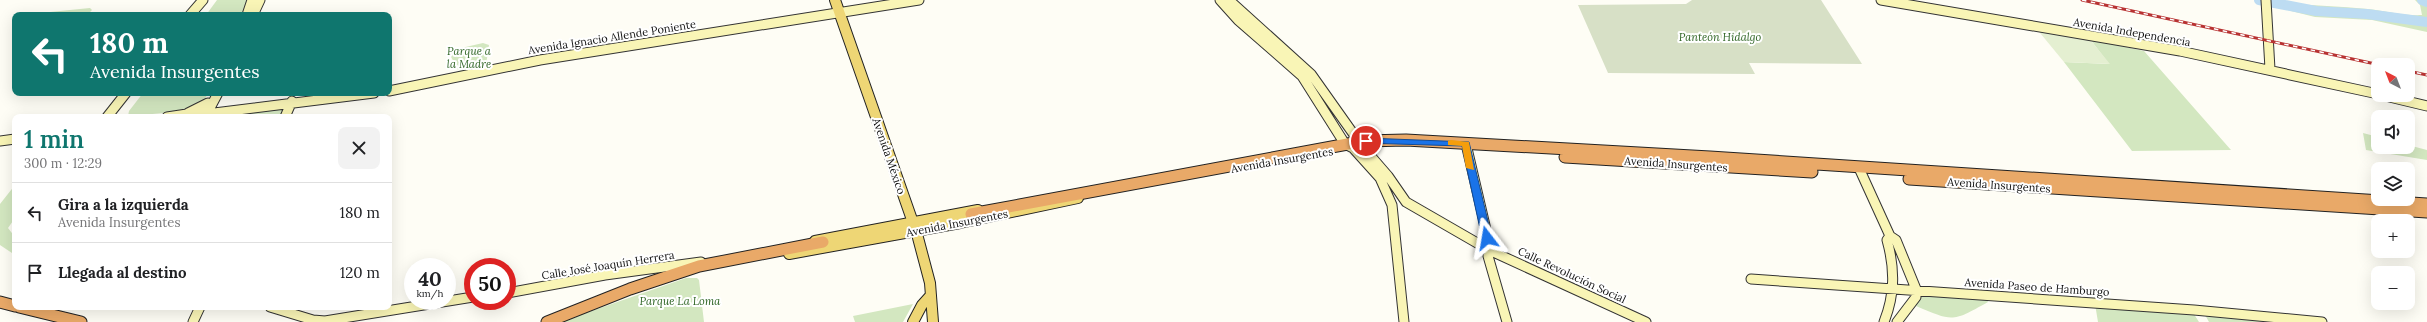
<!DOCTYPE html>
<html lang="es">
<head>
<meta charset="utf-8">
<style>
	:root { --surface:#fff; --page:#f2f2f2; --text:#202124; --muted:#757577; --line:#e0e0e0; --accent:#0f766e }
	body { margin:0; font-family:Lora,serif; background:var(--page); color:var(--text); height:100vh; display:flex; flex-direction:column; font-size:15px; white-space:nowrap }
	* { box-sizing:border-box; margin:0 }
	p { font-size:13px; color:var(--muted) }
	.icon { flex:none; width:22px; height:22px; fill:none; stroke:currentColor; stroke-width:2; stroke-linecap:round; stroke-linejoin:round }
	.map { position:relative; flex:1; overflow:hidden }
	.details { position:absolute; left:12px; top:114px; width:380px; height:196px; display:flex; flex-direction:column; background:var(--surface); border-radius:8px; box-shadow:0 4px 16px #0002 }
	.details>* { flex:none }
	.banner { position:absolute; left:12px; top:12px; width:380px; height:84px; border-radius:8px; box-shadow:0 4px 16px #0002; background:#0f766e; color:#fff; overflow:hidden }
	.needle { width:26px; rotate:318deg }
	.fabs { position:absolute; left:2371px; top:58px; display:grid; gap:8px }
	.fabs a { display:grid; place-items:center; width:44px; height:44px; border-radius:8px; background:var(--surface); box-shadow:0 4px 16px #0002; font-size:20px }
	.speed { position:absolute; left:404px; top:258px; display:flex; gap:8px; font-size:20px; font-weight:700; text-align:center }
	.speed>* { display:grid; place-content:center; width:52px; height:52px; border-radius:50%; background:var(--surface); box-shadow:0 4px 16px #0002; line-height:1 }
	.speed small { font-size:10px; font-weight:400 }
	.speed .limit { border:6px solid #d22; background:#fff; color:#111 }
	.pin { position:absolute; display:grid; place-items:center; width:34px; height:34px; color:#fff; margin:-17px; border:2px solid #fff; border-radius:50%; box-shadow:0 1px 4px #0007 }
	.me { position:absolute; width:44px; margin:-22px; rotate:346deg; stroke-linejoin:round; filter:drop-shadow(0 0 3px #0008) }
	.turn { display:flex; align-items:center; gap:14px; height:84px; padding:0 12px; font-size:18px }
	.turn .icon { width:52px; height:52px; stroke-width:2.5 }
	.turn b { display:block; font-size:28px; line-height:34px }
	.round { display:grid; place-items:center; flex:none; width:42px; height:42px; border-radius:8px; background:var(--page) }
	.headline { display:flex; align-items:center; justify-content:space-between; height:68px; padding:0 12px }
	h1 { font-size:24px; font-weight:600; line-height:30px; color:var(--accent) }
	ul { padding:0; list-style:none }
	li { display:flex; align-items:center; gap:12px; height:60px; padding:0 12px; border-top:1px solid var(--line) }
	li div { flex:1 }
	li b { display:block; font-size:15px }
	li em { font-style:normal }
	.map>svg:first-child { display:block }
	.green { fill:#d3e7c0 }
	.cemetery { fill:#d7e0c6 }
	.pitch { fill:#e4efd1 }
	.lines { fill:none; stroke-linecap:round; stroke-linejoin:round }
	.river { stroke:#bddcf2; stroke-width:10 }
	.secondary-casing { stroke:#333; stroke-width:11 }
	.primary-casing { stroke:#222; stroke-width:12 }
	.highway-casing { stroke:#222; stroke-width:13 }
	.secondary { stroke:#f9f5b6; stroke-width:9 }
	.primary { stroke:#eed675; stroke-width:10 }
	.highway { stroke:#e9a968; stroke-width:11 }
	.rail-casing { stroke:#b83232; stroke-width:3 }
	.rail { stroke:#fff; stroke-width:1.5; stroke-dasharray:4.5; stroke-linecap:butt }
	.route { fill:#1a73e8; stroke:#114b97 }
	.slow { fill:#f59e0b }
	.labels { text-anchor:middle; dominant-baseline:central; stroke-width:4; stroke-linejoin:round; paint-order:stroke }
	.street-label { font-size:11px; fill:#111; stroke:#fff }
	.park-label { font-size:11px; font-style:italic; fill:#2f6525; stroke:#fff }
</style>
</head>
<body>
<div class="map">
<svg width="2427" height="322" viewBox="0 0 2427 322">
	<rect width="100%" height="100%" fill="#fefdf5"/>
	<!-- green -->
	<path class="green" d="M217,0H250L243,15H206Z
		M2415,0H2427V32L2372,20L2315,17L2275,7L2272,4L2273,1C2305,6 2336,6 2368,9C2386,11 2404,16 2422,15L2420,5Z
		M90,8L92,10L87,15H20Z
		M2090,39L2144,51L2231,150L2132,151L2064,62L2109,64Z
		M483,43L489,45L486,65L464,71L458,70L448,51Z
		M143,93H208L203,103L189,111L128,116L129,111Z
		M288,106L283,117H201Z
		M2363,133L2378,137V147H2408V145L2427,150V160L2366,150Z
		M15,185V218L8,228L15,237V255L0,245V204Z
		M686,278H697L699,280L704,322H560Z
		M1921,295L1986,297L1988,302C1952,322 1954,322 1916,306Z
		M913,304L903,322H855L853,316Z
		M2095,304L2192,311L2199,322H2098Z
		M2204,313L2298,322H2209Z"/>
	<!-- cemetery -->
	<path class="cemetery" d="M1692,0H1821L1862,64L1749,63L1755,74L1608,73L1578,5L1686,4Z"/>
	<!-- pitch -->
	<path class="pitch" d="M2036,28L2088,37L2110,64L2064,62Z"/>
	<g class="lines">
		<!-- river -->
		<path class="river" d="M2259,0L2316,11L2367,14L2427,22
			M2422,0L2427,2"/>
		<defs>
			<path id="secondary" d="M1220,0L1238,20L1302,76L1345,144L1353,148L1380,178L1392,205L1404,322
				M1229,0L1311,74L1362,146L1388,176L1406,202L1491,251L1646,322
				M1881,0L2180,51L2378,94
				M2266,0L2270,69
				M190,15L203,0
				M247,15L252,0
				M253,15L260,0
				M389,91L540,60L919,0
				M2381,95L2427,106
				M209,110L218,93
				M188,113L208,103
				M107,117L126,93
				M167,117L187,114
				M182,117L374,93
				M285,117L292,101
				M0,141L15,139
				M1466,144L1491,251L1488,256L1507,322
				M1859,168L1890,236L1896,240L1916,289V297L1897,322
				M1751,279L2194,310L2322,322
				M507,293L605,275L701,262
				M270,307L313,320L325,321L473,297
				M193,322L200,307
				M1884,322C1895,294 1895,269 1887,240L1890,236"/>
			<path id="primary" d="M835,0L917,234L930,283L933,322
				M815,241L978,210
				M789,254L960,223L1078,198
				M913,322L922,305L931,295"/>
			<path id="highway" d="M1565,157L1812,172
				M1909,179L2427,212
				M971,214L1364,141L1406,140L1710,157L2427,204
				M0,302L15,306
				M19,307L81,322
				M547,322L630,289L699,266L823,242"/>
		</defs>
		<!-- secondary casing -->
		<use href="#secondary" class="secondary-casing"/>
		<!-- primary casing -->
		<use href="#primary" class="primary-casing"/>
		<!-- highway casing -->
		<use href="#highway" class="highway-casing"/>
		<!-- secondary -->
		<use href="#secondary" class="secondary"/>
		<!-- primary -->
		<use href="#primary" class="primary"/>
		<!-- highway -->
		<use href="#highway" class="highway"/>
		<defs>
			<path id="rail" d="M2082,0L2380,65
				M2408,71L2427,75"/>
		</defs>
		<!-- rail casing -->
		<use href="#rail" class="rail-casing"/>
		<!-- rail -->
		<use href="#rail" class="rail"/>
	</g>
	<!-- route -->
	<path class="route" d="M1366,138L1469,142L1492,238L1491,241H1484L1482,238L1462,146L1363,143L1362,141Z"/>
	<!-- slow -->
	<path class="slow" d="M1451,140L1469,142L1474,170L1466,168L1462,146L1448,145V141Z"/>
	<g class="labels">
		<!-- street labels -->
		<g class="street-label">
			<text transform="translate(2132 32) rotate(10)">Avenida Independencia</text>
			<text transform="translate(612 37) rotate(-9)">Avenida Ignacio Allende Poniente</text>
			<text transform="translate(889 156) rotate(71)">Avenida México</text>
			<text transform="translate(1282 160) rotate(-10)">Avenida Insurgentes</text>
			<text transform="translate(1676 164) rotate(4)">Avenida Insurgentes</text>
			<text transform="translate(1999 185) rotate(4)">Avenida Insurgentes</text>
			<text transform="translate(957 223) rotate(-11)">Avenida Insurgentes</text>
			<text transform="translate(608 265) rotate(-9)">Calle José Joaquín Herrera</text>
			<text transform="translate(1572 275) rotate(25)">Calle Revolución Social</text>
			<text transform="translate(2037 287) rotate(4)">Avenida Paseo de Hamburgo</text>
		</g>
		<!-- park labels -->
		<g class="park-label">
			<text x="1720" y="37">Panteón Hidalgo</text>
			<text x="469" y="51">Parque a<tspan x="469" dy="13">la Madre</tspan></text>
			<text x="680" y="301">Parque La Loma</text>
		</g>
	</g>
</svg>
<div class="fabs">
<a><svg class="needle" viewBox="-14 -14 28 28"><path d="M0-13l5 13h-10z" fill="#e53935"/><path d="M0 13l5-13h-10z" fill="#757577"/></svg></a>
<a><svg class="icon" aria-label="sound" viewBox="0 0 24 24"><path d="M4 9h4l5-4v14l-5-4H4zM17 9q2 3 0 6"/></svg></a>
<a><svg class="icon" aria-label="layers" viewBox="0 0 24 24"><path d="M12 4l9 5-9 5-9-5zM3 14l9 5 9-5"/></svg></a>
<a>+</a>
<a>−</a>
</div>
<div class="speed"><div>40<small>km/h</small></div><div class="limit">50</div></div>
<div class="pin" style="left:1366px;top:141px;background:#d93025"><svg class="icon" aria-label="arrive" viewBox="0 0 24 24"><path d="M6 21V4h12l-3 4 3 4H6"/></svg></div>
<svg class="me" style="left:1487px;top:238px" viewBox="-20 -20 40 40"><path d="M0-17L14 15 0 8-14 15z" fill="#1a73e8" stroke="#fff" stroke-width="4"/></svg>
<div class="banner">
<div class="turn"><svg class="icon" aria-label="left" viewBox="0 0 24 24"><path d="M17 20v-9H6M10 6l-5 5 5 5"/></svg><div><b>180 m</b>Avenida Insurgentes</div></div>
</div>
<section class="details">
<div class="headline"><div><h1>1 min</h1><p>300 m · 12:29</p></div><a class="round"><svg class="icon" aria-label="close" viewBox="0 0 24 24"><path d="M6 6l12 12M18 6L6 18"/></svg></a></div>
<ul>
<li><svg class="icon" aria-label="left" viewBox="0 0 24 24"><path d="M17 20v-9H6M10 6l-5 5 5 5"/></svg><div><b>Gira a la izquierda</b><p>Avenida Insurgentes</p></div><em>180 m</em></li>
<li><svg class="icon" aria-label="arrive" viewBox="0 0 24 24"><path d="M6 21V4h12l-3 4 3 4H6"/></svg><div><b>Llegada al destino</b></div><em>120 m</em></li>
</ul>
</section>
</div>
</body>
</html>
